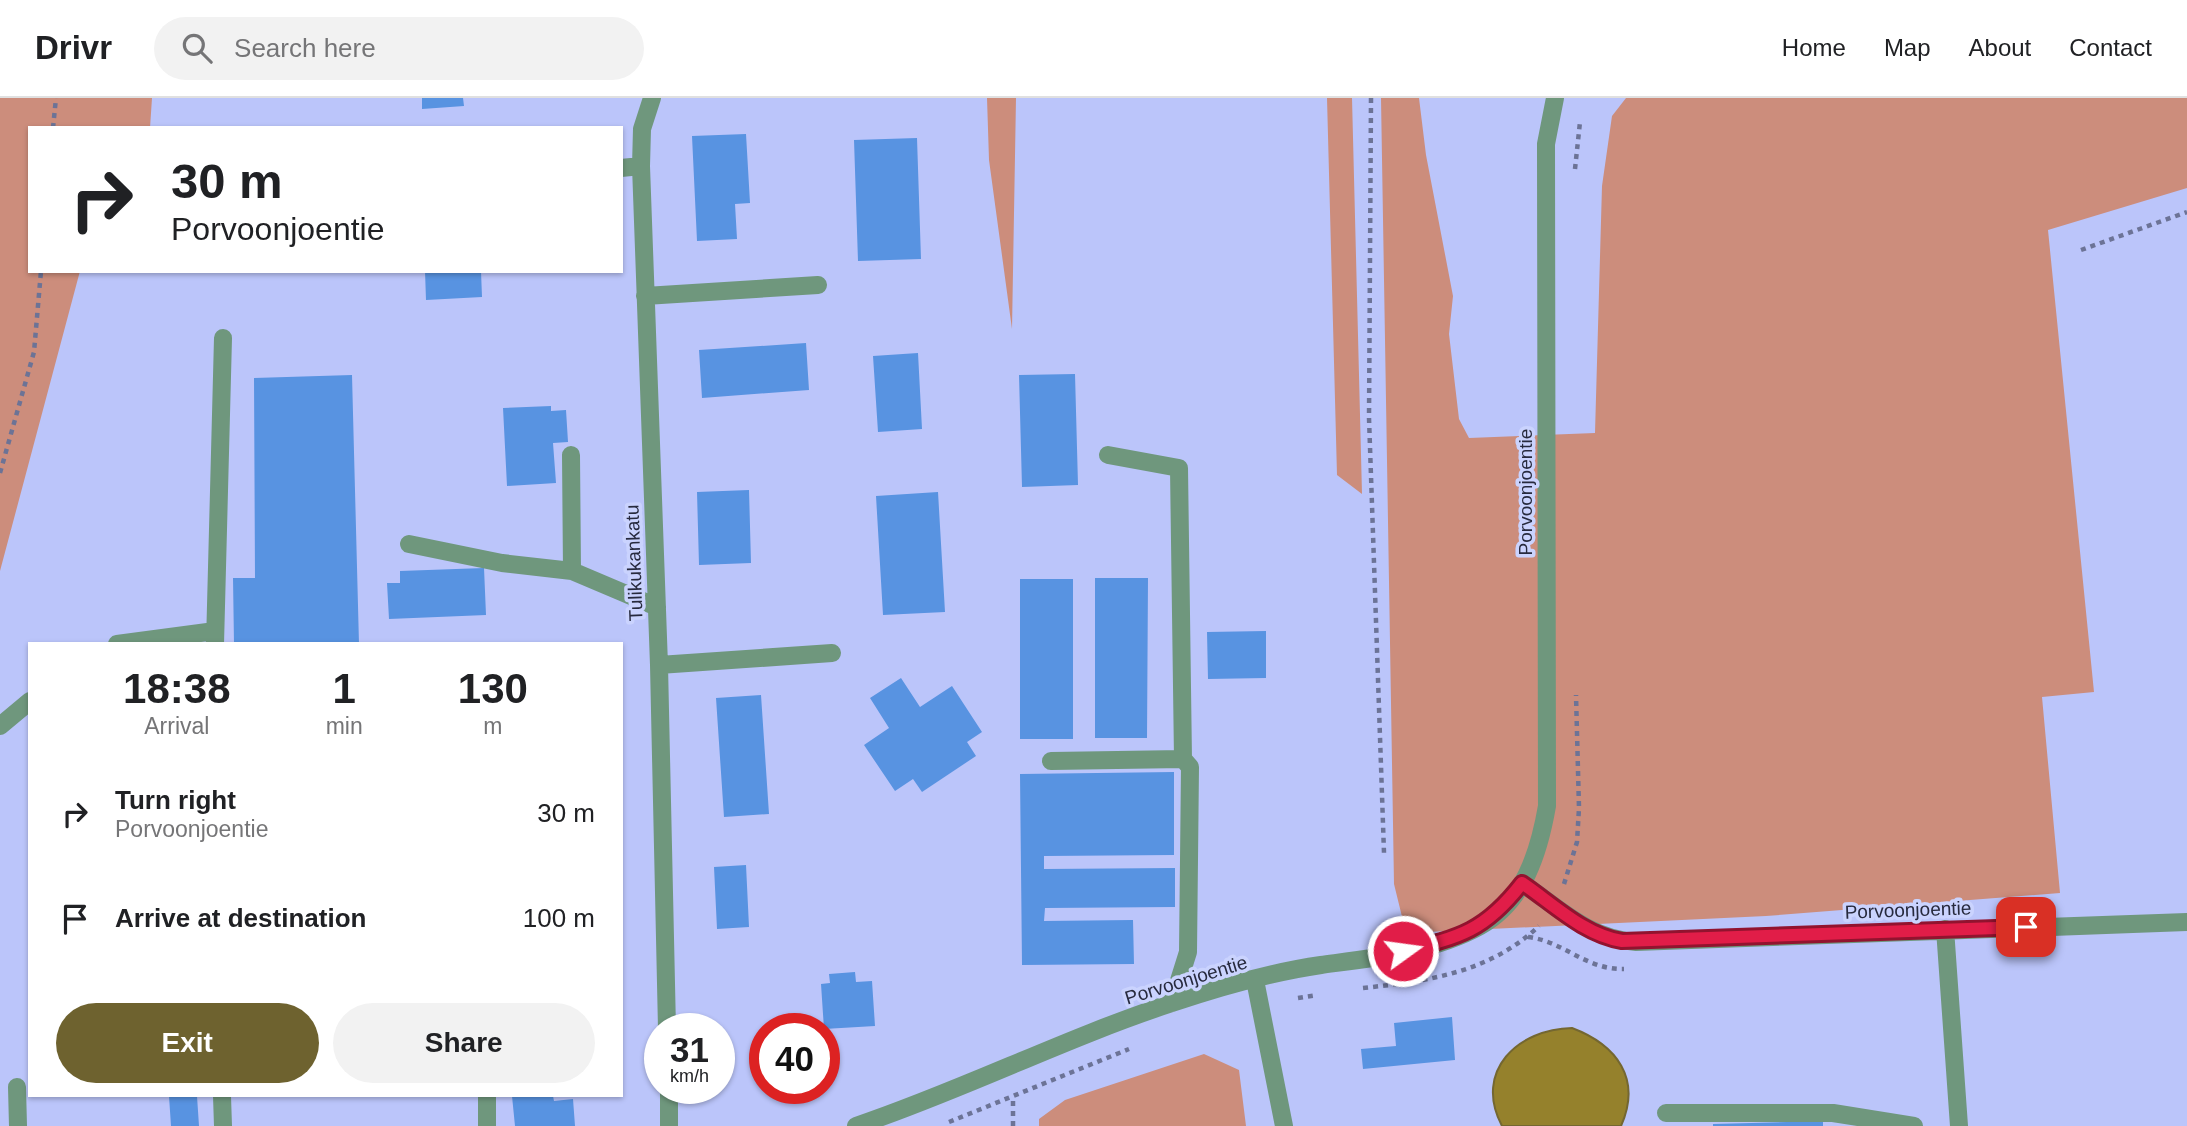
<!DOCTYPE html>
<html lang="en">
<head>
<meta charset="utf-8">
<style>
	:root { --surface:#fff; --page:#f2f2f2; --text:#202124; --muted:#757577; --line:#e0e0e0; --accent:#6e622f }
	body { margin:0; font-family:Arial,sans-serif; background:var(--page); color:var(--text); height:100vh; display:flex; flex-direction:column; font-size:26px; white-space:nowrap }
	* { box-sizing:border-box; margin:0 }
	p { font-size:23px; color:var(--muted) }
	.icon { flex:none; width:38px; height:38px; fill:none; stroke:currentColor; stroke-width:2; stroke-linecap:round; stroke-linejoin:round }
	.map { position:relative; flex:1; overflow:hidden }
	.details { position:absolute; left:28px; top:544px; width:595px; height:455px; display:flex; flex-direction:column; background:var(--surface); border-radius:0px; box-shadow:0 2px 5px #0004 }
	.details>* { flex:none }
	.guide { position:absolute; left:28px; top:28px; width:595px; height:147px; border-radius:0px; box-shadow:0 2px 5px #0004; background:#fff; color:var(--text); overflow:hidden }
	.speed { position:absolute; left:644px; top:915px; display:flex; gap:14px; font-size:35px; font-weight:700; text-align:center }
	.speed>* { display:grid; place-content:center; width:91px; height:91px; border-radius:50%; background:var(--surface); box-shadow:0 2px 5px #0004; line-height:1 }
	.speed small { font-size:18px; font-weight:400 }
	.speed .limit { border:10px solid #d22; background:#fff; color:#111 }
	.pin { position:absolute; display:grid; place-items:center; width:60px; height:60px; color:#fff; margin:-30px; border-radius:14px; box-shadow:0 4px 10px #0006 }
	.me { position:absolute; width:77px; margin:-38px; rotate:76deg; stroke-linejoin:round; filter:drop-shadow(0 0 5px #0008) }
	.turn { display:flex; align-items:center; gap:24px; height:147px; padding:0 28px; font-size:32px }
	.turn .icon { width:91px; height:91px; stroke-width:2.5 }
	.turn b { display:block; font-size:49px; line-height:60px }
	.eta { display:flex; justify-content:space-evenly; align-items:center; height:119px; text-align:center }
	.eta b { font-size:42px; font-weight:700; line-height:49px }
	.primary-button { display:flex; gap:14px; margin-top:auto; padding:14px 28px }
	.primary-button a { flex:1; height:80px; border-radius:42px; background:var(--accent); color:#fff; font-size:28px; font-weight:700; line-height:80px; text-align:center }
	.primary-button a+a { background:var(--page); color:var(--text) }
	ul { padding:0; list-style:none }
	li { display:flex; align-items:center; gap:21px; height:105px; padding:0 28px }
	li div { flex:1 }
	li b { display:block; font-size:26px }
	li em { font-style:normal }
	header { display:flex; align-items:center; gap:42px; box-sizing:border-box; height:98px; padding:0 35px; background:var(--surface); border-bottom:2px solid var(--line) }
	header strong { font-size:33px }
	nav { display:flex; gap:38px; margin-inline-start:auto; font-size:24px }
	.search { width:490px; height:63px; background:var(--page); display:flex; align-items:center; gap:18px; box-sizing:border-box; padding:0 24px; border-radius:38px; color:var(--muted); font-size:26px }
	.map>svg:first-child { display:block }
	.green { fill:#cc8d7c }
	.water { fill:#95812c; stroke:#746731; stroke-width:2 }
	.building { fill:#5893e1 }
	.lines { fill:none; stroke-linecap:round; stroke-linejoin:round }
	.path { stroke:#6c7396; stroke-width:4.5; stroke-dasharray:5 5; stroke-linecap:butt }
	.minor { stroke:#6f977d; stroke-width:18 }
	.route-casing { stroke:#92132f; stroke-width:18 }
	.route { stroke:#e11d48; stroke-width:12 }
	.labels { text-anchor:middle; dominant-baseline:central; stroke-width:7; stroke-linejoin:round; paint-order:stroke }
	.street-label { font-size:19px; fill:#272a3e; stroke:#cad3fe }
</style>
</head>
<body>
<header>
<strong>Drivr</strong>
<div class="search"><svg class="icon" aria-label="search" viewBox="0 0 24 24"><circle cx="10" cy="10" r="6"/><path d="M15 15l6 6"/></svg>Search here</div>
<nav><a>Home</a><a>Map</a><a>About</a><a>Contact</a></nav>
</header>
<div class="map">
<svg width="2187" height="1028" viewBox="0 0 2187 1028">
	<rect width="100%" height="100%" fill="#bbc5fa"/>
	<!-- green -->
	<path class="green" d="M0,0H152L150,30H30V173H80L0,473Z
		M987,0H1016L1012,231L989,62Z
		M1327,0H1352L1362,396L1337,377Z
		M1381,0H1419L1426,57L1453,198L1449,236L1459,321L1469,340L1595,335L1602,88L1612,18L1626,0H2187V90L2048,132L2094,594L2042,599L2060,795L1766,818L1406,835L1394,786Z
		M1204,956L1239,972L1246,1028H1039V1021L1065,1002Z"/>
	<!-- water -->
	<path class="water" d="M1572,930C1617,947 1642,981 1621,1028H1502C1473,973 1518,931 1572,930Z"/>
	<!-- building -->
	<path class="building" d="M422,0H463L464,8L422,11Z
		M746,36L750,105L735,106L737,141L697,143L692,38Z
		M917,40L921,161L858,163L854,42Z
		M425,173H481L482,199L426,202Z
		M806,245L809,292L702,300L699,252Z
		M918,255L922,331L878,334L873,258Z
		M1075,276L1078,387L1022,389L1019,277Z
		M352,277L359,546H234L233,480H255L254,280Z
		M551,308V313L566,312L568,344L553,345L556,385L507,388L503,310Z
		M749,392L751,465L699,467L697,394Z
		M938,394L945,514L883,517L876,398Z
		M484,470L486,517L389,521L387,485H400V473Z
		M1095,480H1148L1147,640H1095Z
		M1020,481H1073V641H1020Z
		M1266,533V580L1208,581L1207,534Z
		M901,580L920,609L952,588L982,634L967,644L976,658L922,694L913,681L895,693L864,647L889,630L870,600Z
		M761,597L769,716L724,719L716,600Z
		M1174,674V757L1044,758V771L1175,770V809L1045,810L1044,823L1133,822L1134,866L1022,867L1020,676Z
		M746,767L749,829L717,831L714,769Z
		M855,874L856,884L872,883L875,928L824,931L821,886L830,885L829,876Z
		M1452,919L1455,962L1363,971L1361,951L1396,948L1394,925Z
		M169,998H197L199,1028H171Z
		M512,998H553L554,1003L573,1001L575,1028H515Z
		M1823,1023V1028H1713V1026Z"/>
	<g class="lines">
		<!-- path -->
		<path class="path" d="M1371,0L1369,320L1384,755
			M53,30L56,0
			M1575,71L1580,24
			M2081,152L2187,114
			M0,375L34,254L41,173
			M1564,786L1577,744L1579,710L1576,597
			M1528,839C1563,843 1586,872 1624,871
			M1363,890C1428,883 1489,875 1539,828
			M1298,900L1317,897
			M949,1024L1129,951
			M1013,1028V999"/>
		<!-- minor -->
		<path class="minor" d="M652,0L642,31L641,68L659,567L667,931
			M621,70L641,68
			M645,198L818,187
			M571,357L572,473
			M1108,357L1179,370L1183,661L1190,669L1188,854L1172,905
			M409,446L502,465L572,473L657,509
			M117,546L215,533
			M215,546L223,240
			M659,567L832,555
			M0,628L30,603
			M1051,663L1183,661
			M1522,785C1560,811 1589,841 1636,844L2187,824
			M1945,831L1959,1028
			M1255,882L1284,1028
			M17,989L18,1028
			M669,990V1028
			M222,998L223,1028
			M487,998V1028
			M1666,1015H1833L1914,1028
			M856,1028C963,992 1065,940 1172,905C1220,889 1272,874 1321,867C1373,860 1433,854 1480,828C1524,804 1539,754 1547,708L1546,46L1555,0"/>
	</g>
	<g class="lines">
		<defs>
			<path id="route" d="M1403,853C1460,839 1485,833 1522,785C1553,806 1584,837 1622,843L2026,829"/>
		</defs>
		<!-- route casing -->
		<use href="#route" class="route-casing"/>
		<!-- route -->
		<use href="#route" class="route"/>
	</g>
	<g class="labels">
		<!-- street labels -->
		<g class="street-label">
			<text transform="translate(1525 394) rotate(-90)">Porvoonjoentie</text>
			<text transform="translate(634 465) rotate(-92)">Tulikukankatu</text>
			<text transform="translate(1908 812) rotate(-2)">Porvoonjoentie</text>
			<text transform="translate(1186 882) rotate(-17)">Porvoonjoentie</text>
		</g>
	</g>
</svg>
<div class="speed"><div>31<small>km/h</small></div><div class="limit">40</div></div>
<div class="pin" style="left:2026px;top:829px;background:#d93025"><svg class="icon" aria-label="arrive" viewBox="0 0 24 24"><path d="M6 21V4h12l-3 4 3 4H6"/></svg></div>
<svg class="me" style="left:1403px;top:853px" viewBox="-20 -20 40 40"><circle r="17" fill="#e11d48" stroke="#fff" stroke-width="3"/><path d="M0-11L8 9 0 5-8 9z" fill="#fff"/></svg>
<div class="guide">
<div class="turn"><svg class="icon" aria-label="right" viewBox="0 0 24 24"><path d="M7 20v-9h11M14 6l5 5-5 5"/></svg><div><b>30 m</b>Porvoonjoentie</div></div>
</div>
<section class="details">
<div class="eta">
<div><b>18:38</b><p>Arrival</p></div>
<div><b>1</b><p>min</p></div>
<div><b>130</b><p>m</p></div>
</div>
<ul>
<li><svg class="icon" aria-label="right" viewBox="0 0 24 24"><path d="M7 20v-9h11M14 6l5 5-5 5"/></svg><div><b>Turn right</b><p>Porvoonjoentie</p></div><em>30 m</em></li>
<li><svg class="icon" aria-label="arrive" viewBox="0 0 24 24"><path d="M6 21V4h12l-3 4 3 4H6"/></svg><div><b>Arrive at destination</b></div><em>100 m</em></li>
</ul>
<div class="primary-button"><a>Exit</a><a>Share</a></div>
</section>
</div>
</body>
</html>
